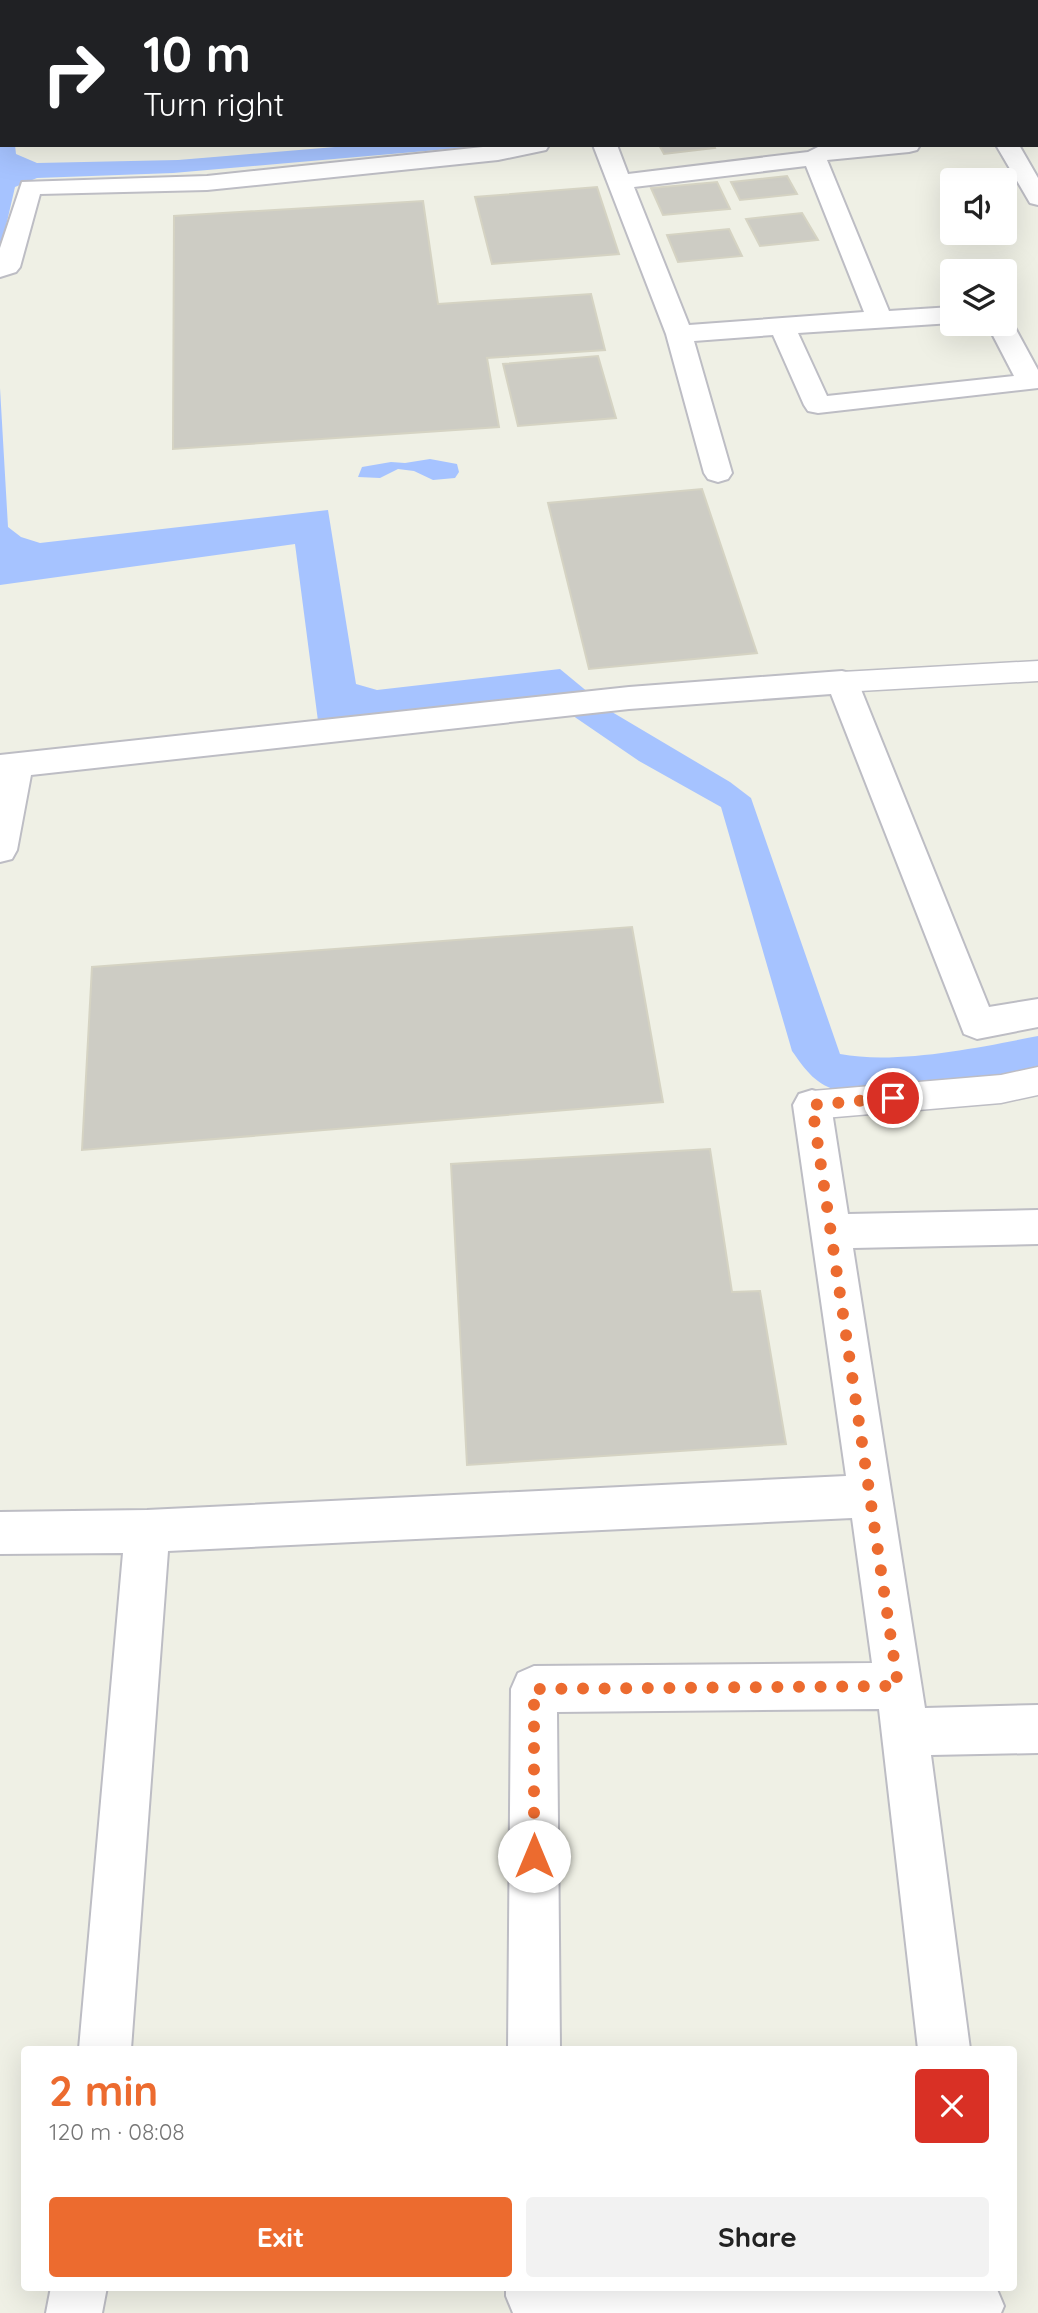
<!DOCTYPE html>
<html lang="en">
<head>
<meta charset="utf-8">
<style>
	:root { --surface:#fff; --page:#f2f2f2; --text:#222; --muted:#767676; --accent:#ec6b2f }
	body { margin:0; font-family:Quicksand,sans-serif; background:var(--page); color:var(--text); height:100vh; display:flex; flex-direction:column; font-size:26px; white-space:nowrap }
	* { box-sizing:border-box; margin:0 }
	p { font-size:23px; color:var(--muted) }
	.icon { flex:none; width:38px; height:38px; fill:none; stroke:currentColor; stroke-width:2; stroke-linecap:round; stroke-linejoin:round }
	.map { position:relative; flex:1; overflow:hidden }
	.details { position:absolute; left:21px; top:2046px; width:996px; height:245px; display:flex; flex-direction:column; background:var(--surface); border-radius:7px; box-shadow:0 7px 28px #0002 }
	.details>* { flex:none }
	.top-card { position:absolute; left:0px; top:0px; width:1040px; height:147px; box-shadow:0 7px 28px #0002; background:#202124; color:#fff; overflow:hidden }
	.fabs { position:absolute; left:940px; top:168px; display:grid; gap:14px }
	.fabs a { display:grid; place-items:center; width:77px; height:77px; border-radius:7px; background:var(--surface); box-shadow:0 7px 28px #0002; font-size:35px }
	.pin { position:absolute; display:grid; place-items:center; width:60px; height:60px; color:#fff; margin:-30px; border:4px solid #fff; border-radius:50%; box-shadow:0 2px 7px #0007 }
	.me { position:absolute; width:77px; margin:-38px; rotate:0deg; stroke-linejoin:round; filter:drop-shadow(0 0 5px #0008) }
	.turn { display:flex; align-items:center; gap:24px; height:147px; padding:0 28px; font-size:32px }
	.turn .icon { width:91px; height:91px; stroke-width:2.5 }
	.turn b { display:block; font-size:49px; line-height:60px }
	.round { display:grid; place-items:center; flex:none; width:74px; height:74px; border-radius:7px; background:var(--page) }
	.headline { display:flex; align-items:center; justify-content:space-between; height:119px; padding:0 28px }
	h1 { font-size:42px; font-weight:800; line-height:52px; color:var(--accent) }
	.action { display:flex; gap:14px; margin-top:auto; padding:14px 28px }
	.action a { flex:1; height:80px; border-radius:7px; background:var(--accent); color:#fff; font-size:28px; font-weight:800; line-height:80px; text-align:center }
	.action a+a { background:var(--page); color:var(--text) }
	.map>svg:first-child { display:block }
	.water { fill:#a6c3ff }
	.building { fill:#cdccc4; stroke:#d5d3c3; stroke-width:2 }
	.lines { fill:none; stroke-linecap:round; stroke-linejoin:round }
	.lane-casing { stroke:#bdbdc4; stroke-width:3 }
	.street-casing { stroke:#bdbdc4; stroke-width:4 }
	.lane { fill:#fff; fill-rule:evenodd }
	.street { fill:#fff; fill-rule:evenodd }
	.route { stroke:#ec6b2f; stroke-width:12; stroke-dasharray:0 21.6 }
</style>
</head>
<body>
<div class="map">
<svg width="1038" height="2313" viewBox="0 0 1038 2313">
	<rect width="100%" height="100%" fill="#eff0e5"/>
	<!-- water -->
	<path class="water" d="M0,34L2,145H15L16,154L37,163L178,160L359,145H494L173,173L37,178L15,187L0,252Z
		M0,388L8,527L21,537L40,543L328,510L356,684L377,690L560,669L612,712L730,782L751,798L840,1054C897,1065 981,1047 1038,1036V1067L963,1083L841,1092C815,1084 807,1072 792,1051L721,807L639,761L544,696L318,721L295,544L0,585Z
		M430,459L457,464L459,472L455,478L433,480L414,471L398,469L380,478L358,477L362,467L391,462L405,463Z"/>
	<!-- building -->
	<path class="building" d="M348,0H709L710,2H348Z
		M659,145H714L715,148L664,154Z
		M787,176L797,194L740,200L731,182Z
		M717,182L730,209L663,215L651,188Z
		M597,187L619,254L492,264L475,197Z
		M423,201L438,304L591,294L605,350L487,358L499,427L173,449L174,216Z
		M802,213L818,240L760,246L746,219Z
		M729,229L742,256L678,262L667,235Z
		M598,356L616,418L518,426L503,364Z
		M702,489L757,653L589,669L548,503Z
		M632,927L663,1102L82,1150L92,967Z
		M710,1149L732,1292L760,1291L786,1444L467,1465L451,1164Z"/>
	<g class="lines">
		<defs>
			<path id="lane" d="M63,0H83V2H63Z
				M210,0H256L209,2Z
				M280,0H300V2H280Z
				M1038,661V681L842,692L832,689L828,682L832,675L842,672Z
				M1038,1067V1095L1001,1103L812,1119L800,1115L795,1105L800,1095L812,1091L1001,1075Z"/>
			<path id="street" d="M734,0H756V2H735Z
				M921,0H943V2H922Z
				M0,1L6,2H2V13Z
				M502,145H549L546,150L498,160L207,190L40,194L20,267L16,272L0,277V248L22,182L207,176Z
				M593,145H617L628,174L808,152L822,145H920L917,150L909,152L827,160L889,311L952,307V323L798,333L827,396L1014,376L987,324H1004V317L1013,324L1038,370V388L818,413L808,411L804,405L773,335L694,341L732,473L728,479L718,482L708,479L704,473L666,334ZM806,166L864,312L689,325L634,187Z
				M996,145H1019L1038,178V205L1030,203Z
				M842,671L853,674L858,682L989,1007L1038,999V1027L977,1039L964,1034L831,694L629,709L31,775L17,850L12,859L0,862V755L629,687Z
				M812,1090L825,1094L831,1105L848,1214L1038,1210V1244L853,1248L925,1708L1038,1705V1753L931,1755L970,2049H918L879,1709L557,1712L560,2049H508L511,1689L518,1673L534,1666L872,1663L852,1518L168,1551L131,2049H79L123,1553L0,1554V1512L147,1510L846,1476L793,1105L799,1094Z
				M51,2287H107L102,2313H46Z
				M506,2287H996L1004,2306L1001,2313H513L506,2296Z"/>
		</defs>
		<!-- lane casing -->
		<use href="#lane" class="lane-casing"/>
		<!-- street casing -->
		<use href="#street" class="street-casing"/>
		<!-- lane -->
		<use href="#lane" class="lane"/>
		<!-- street -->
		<use href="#street" class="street"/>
	</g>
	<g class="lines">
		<!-- route -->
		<path class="route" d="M534,1856V1689L898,1686L812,1105L893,1098"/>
	</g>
</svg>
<div class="fabs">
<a><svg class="icon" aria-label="sound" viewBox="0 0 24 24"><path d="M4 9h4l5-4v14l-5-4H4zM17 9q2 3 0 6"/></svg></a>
<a><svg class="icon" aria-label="layers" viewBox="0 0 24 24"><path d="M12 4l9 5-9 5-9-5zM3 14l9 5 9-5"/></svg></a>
</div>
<div class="pin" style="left:893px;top:1098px;background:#d93025"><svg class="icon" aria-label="arrive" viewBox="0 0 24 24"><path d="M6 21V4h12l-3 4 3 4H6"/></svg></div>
<svg class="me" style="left:534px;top:1856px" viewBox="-20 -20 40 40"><circle r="19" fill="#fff"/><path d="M0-13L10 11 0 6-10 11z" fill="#ec6b2f"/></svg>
<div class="top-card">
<div class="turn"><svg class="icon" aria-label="right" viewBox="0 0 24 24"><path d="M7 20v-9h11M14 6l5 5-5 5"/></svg><div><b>10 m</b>Turn right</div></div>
</div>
<section class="details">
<div class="headline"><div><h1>2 min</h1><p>120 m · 08:08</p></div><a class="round" style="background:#d93025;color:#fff"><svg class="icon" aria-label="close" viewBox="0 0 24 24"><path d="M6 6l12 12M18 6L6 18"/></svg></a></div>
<div class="action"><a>Exit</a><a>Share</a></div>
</section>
</div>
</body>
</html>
